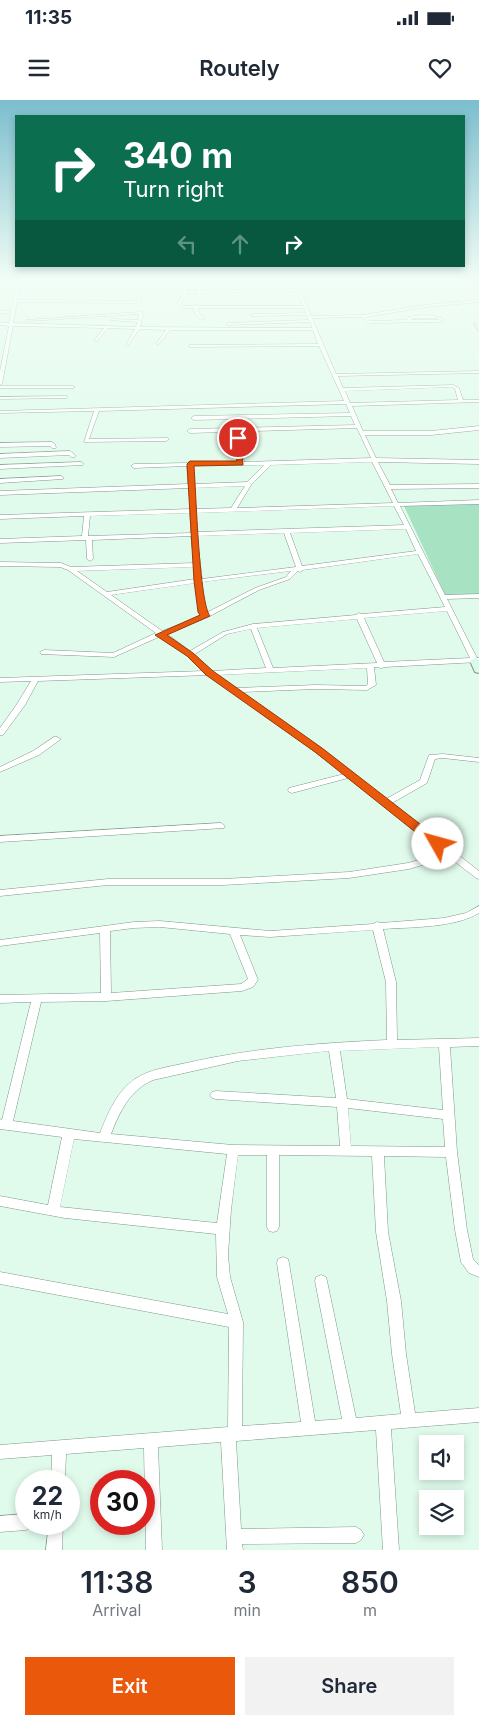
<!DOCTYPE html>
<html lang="en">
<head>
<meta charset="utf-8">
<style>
	:root { --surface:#fff; --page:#f2f2f3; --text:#1f2937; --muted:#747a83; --accent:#ea580c }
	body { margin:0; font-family:Inter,sans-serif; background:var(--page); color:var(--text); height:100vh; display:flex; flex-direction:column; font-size:19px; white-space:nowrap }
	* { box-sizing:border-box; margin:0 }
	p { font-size:16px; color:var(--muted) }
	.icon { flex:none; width:28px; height:28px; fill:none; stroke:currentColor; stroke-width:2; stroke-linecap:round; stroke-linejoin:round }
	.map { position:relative; height:1450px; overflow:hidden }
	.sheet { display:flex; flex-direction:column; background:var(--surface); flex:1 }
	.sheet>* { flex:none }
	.hud { position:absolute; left:15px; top:15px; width:450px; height:152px; border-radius:0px; box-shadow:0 2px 8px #0003; background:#0b6e4f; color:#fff; overflow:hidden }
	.controls { position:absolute; left:419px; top:1335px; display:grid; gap:10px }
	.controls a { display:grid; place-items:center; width:45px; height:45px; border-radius:0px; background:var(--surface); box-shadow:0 2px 8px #0003; font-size:25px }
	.speed { position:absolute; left:15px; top:1370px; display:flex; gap:10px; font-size:25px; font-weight:700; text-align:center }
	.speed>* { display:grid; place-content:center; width:65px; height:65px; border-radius:50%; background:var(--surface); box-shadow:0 2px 8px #0003; line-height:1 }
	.speed small { font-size:12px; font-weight:400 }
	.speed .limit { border:8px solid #d22; background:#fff; color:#111 }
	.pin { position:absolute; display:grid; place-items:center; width:42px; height:42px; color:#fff; margin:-21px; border:2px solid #fff; border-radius:50%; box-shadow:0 1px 5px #0007 }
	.me { position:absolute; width:55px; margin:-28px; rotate:308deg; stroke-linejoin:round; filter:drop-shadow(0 0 4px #0008) }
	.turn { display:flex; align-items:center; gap:18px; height:105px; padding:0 25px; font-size:22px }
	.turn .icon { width:65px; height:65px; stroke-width:2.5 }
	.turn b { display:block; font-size:35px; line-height:42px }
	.lanes { display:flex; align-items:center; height:48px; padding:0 25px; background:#0003; justify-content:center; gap:25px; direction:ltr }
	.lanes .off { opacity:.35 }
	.eta { display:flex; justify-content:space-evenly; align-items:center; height:85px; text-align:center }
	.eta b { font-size:30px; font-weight:600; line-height:35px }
	.button { display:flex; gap:10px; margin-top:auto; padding:10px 25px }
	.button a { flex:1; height:58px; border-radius:0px; background:var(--accent); color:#fff; font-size:20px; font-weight:600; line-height:58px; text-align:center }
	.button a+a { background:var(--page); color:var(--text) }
	.status { display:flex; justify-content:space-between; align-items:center; height:35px; padding:0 25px; background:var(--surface); direction:ltr }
	.status svg { height:14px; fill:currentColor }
	header { display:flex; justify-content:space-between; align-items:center; height:65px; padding:0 25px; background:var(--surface); font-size:22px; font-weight:600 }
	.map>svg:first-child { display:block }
	.green { fill:#a7e2c3 }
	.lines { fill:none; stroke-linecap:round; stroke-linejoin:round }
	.street-casing { stroke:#7f978a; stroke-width:1 }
	.secondary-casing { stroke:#7f978a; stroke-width:2 }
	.street { fill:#fff; fill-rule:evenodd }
	.secondary { fill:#dafaeb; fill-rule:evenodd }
	.route { fill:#ea580c; stroke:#983908 }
</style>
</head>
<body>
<div class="status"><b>11:35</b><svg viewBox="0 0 49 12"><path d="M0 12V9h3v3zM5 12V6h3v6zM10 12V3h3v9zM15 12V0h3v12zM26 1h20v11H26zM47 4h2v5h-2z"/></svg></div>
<header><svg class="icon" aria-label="menu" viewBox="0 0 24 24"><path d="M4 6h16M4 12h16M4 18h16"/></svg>Routely<svg class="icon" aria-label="heart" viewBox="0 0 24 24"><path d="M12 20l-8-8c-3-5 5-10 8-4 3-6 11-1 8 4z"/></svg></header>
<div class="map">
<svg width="479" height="1450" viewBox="0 0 479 1450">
	<rect width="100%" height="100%" fill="#e0fbec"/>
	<!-- green -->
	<path class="green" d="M479,404V497L447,499L404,406Z"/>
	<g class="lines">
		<defs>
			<path id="street" d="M17,180H21L17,200L134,201L138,199L137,196L139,195L142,199L135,203L17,202L13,223L136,227L137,222L110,220L112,219L138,220L139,214L28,221L26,220L141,212L143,213L140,227L312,228L310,222L228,225L226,224L228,223L308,220L307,215L253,216L251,215L253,214L306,213L304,208H198L199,214L205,219L202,220L195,214L194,208H181L177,204L183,192L185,180H189L187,191H197L196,180H200L201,191L220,190V180H224V190H242L240,180H244L246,190L296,189L292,180H296L311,216L363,215L425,205L479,200V202L425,207L366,217L370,221L407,220V218C414,214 438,214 444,220L439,222L369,223L362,217L312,218L336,274L479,271V273L338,276L343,288L453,285L459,288L463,300H479V302L352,306L363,331H431L479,326V330L431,335H365L376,358L479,360V364L378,362L390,385L479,384V388L391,389L398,403L479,400V404L400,406L445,495L479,494V498L447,499L477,558H479V562L385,567L382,568L374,567L376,585L367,590L316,589L242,592L321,648L386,699L420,680L429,655L443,654L479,658V662L443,658L435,659L427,683L392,703L479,771V779L476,778L449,757L409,769L349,778L223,785H108L0,796V790L108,779H223L349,772L408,763L444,753L348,678L292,693L289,692L288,690L289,688L344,674L315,652L209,575L38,581L25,605L3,635H0V628L17,604L31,581L0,582V578L204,571L187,556L161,536L114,557L41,554L40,552L44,550L113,553L156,533L68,470L60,467L0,466V462L61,463L71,467L194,463L191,436L92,440L93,459L90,461L87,459L86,440L0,443V439L82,436L84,416L0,419V415L190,409L189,388L0,395V391L188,384L187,366L134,368L131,366L134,364L187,363L190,361L193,363L238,362L235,338L238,336L241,338L244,362L371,358L357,328L190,333L187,331L190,329L355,325L351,316L194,320L191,318L194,316L350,313L346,304L99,311L89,339L168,338L169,339L166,341L84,342L94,311L0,313V311L344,301L319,246L190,247L188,246L190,245L318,244L313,230H170L158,245L156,244L166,230L139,229L128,246L126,245L135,229L108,228L96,242L94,241L104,228L13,226L2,284L0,285V271L9,226L0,225V223H9L11,213H0V211H11ZM297,191L303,206H182L181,204L186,193H197V197L199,198L201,197V193ZM412,218H438L439,220H411ZM452,287L455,289L458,300L350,303L345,291ZM372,362L393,403L237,408L251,385L271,365ZM264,365L247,382L194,384L193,366ZM245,386L231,408L195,409L194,388ZM394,406L404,425L197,432L196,413ZM190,413L191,433L88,436L90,416ZM406,429L416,451L302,466L290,433ZM284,433L296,467L202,479L197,436ZM418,454L445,507L362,514L359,513L356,515L253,524L223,532L190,551L167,534L208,517L259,490L290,479L298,471L300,472L303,470ZM194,467L195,479L107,492L77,471ZM291,471L286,477L255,488L206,513L205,512L202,482ZM196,483L199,513L201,516L162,531L111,495ZM447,511L470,558L384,562L364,518ZM357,519L377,563L273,568L257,528ZM251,529L266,568L212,571L195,554L227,534ZM367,568L368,584L366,586L316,585L235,588L218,575Z
				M53,180H57L51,191H49Z
				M77,180H81L80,187L78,188L76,187Z
				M474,224H476L479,227V231Z
				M0,286H73L75,287L73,288H0Z
				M65,296H67V298L0,299V297Z
				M52,342L55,344L56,348H52L50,346L0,347V343Z
				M70,351L75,355V357H71L69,355L0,358V354Z
				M81,362L84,364L83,365L0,369V365Z
				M61,376L64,378L63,379L0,383V379Z
				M54,637H57L61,639L39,655L0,672V667L33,651Z
				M221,723L225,726L224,728L0,742V736Z
				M479,806V813C454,828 412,827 383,829L396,882L397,940L479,938V946L450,947L457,1052L467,1130L473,1159L479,1165V1177L469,1173L461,1162L455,1130L446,1057L384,1056L388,1132L401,1201L406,1254L415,1313L479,1308V1322L391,1329L399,1450H383L376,1330L236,1341L241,1429L356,1427L361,1430L364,1435L361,1440L356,1443L242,1444L243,1450H227L221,1342L158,1347L162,1450H146L144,1348L66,1354L65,1381H51L52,1355L0,1359V1345L228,1327L229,1227L0,1184V1172L228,1214L217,1177L216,1134L65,1118L0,1106V1096L48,1105L62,1037L0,1029V1019L2,1020L31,902L0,903V895L101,893L100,833L0,846V840L134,822L160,821L270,831L373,824L377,822L381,823L444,818L466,813ZM160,827L230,834L248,879L241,884L111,893L110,831L134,828ZM373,830L386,882L387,940C319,943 252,948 186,963C169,967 150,969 135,979C117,991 108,1013 100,1033L13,1021L41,902L106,901L242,891L253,887L258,880L240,835L270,837ZM439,947L443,1010L347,999L340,951ZM329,951L336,998L216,991L212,992L210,995L212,998L216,999L337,1007L340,1046L233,1045L111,1034C120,1011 130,990 153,980L238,961ZM348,1008L443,1019L445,1047L351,1046ZM74,1039L227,1054L217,1123L60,1107ZM238,1055H267V1127L269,1131L273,1132L277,1131L279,1127V1055L372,1056L376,1132L387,1201L392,1254L401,1314L356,1318L327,1181L326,1177L321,1175L316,1177L315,1181L342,1319L315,1321L289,1163L288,1159L283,1157L278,1159L277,1163L301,1322L242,1326L243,1222L230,1177L228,1155L231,1110Z
				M26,1414V1424H33L31,1427L26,1430L0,1432V1416Z
				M49,1424H63L62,1450H46Z"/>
			<path id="secondary" d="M475,558L479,559V573L475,572L470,561Z"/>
		</defs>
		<!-- street casing -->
		<use href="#street" class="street-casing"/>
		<!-- secondary casing -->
		<use href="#secondary" class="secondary-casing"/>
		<!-- street -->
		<use href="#street" class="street"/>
		<!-- secondary -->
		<use href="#secondary" class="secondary"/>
	</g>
	<!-- sky -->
	<linearGradient id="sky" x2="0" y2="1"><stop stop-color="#7bbecd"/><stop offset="0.47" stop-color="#f1fdf6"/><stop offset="1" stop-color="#f1fdf6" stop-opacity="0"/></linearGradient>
	<rect width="479" height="383" fill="url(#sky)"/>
	<!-- route -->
	<path class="route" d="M238,336L241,338L243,365L194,366C196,391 199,502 210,516L167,535L193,553L213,571L322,648L442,741L444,744L442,747H434L315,652L206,575L187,556L155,535L200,515L198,512L194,481L187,364L190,361H237L234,338Z"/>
</svg>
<div class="controls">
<a><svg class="icon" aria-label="sound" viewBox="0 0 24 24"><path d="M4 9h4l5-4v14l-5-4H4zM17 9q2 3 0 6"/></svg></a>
<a><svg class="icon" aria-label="layers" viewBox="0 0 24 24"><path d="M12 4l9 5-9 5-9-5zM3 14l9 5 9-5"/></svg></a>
</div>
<div class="speed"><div>22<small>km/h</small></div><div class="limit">30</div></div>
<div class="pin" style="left:238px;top:338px;background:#d93025"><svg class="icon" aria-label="arrive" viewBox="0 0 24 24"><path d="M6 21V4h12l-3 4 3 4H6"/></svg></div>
<svg class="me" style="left:438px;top:744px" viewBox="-20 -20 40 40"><circle r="19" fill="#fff"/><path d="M0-13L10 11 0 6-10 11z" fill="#ea580c"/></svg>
<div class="hud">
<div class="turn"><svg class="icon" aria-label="right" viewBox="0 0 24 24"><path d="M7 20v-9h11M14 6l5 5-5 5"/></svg><div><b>340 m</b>Turn right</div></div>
<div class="lanes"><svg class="icon off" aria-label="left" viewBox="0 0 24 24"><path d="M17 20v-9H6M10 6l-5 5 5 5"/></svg><svg class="icon off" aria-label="ahead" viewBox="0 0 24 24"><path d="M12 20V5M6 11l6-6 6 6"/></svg><svg class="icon" aria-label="right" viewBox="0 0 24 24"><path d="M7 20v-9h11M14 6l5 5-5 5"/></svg></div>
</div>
</div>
<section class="sheet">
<div class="eta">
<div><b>11:38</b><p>Arrival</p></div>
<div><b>3</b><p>min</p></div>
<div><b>850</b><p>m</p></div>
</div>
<div class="button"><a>Exit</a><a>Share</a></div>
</section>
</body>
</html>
